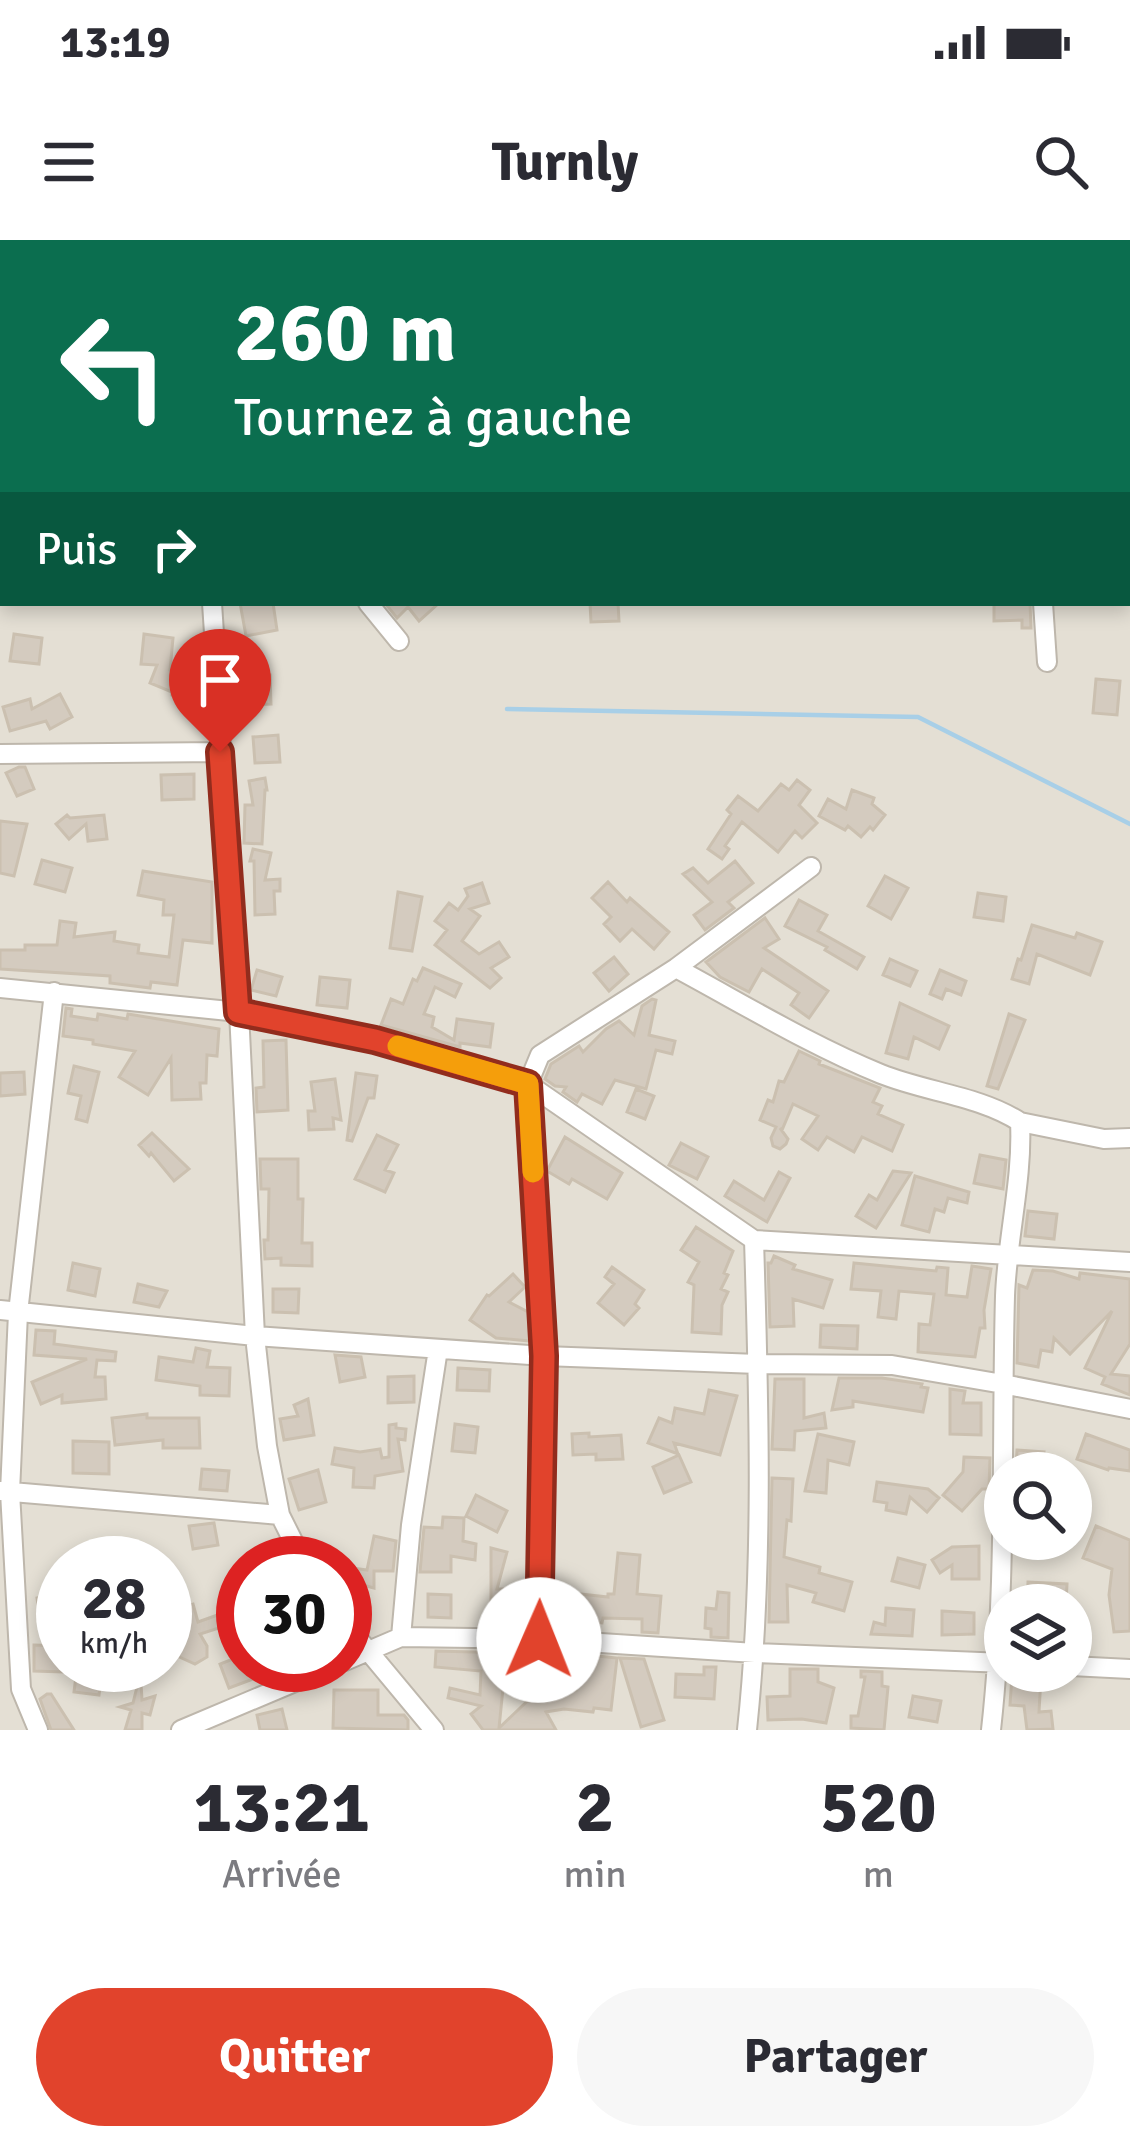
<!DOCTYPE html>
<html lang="fr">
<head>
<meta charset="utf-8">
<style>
	:root { --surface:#fff; --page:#f7f7f7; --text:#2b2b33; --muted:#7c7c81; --accent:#e1432c }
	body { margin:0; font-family:Signika,sans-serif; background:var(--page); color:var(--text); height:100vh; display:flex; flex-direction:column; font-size:45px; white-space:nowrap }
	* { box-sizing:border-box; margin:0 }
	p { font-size:39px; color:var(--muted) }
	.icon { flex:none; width:66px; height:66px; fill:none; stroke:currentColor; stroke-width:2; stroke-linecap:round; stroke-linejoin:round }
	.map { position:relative; height:1490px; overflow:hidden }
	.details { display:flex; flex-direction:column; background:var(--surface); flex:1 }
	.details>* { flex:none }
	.hud { position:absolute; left:0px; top:0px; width:1131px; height:366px; box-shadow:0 6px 18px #0003; background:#0b6e4f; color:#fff; overflow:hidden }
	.tools { position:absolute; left:984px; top:1212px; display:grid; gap:24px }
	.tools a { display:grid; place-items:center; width:108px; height:108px; border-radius:50%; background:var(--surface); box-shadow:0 6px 18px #0003; font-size:60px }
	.speed { position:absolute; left:36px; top:1296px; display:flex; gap:24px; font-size:60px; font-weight:700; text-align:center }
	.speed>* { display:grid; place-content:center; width:156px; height:156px; border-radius:50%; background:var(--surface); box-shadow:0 6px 18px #0003; line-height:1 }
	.speed small { font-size:30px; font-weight:400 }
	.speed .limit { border:18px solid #d22; background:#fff; color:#111 }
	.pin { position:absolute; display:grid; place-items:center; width:102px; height:102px; color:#fff; margin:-123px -51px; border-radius:50% 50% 50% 0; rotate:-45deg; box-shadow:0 0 12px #0007 }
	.pin .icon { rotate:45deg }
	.me { position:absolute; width:132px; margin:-66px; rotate:1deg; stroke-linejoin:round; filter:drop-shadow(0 0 9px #0008) }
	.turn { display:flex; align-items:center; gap:42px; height:252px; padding:0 36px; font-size:54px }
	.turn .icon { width:156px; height:156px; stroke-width:2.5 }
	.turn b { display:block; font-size:84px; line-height:102px }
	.then { display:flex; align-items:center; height:114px; padding:0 36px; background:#0003; gap:24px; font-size:45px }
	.eta { display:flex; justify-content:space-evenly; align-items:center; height:204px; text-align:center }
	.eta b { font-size:72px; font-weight:800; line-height:84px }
	.primary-button { display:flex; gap:24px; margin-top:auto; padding:24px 36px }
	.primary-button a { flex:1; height:138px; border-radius:72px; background:var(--accent); color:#fff; font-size:48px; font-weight:800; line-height:138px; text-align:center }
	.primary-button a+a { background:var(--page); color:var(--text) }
	.status { display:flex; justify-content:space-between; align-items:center; height:84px; padding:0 60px; background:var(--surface); direction:ltr }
	.status svg { height:33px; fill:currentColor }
	header { display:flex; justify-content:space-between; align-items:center; height:156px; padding:0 36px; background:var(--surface); font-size:54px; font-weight:800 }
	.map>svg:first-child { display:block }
	.residential { fill:#e4dfd4; fill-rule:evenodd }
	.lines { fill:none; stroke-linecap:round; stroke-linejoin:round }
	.stream { stroke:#a8cfe7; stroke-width:4.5 }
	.building { fill:#d4cbbf; stroke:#cbc0b0; stroke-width:3 }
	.minor-casing { stroke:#beb7ac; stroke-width:22 }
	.minor { stroke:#fff; stroke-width:18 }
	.route-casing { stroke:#922c1d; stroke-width:30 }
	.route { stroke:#e1432c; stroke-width:21 }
	.slow { stroke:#f59e0b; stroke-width:21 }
</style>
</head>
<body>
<div class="status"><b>13:19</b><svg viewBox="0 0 49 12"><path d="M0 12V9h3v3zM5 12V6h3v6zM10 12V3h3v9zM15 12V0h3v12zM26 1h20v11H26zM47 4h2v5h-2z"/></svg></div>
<header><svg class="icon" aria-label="menu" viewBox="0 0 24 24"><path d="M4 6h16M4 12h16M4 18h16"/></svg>Turnly<svg class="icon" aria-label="search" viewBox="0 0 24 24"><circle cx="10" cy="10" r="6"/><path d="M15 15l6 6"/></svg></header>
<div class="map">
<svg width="1130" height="1490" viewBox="0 0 1130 1490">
	<rect width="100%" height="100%" fill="#f0ede5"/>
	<!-- residential -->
	<path class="residential" d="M0,0H1130V1490H0ZM3,3H1128V363H3ZM1005,1233H1071V1299H1005ZM63,1323H165V1425H63ZM243,1323H345V1425H243ZM1005,1365H1071V1431H1005Z"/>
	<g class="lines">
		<!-- stream -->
		<path class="stream" d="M507,469L918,477L1130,584"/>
	</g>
	<!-- building -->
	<path class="building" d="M240,363H273L277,390L246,396Z
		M385,363H439L419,381L408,367L397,378Z
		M590,363H618L619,381L591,382Z
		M994,363H1030L1031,388H1022V380L994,381Z
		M14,394L42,398L39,424L10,421Z
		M144,394L173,398L170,430L193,435L188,459L172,455V452L150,443L157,425L141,424Z
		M242,435H270L271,464L246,465Z
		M1096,439L1120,441L1117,475L1093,473Z
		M60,454L72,477L50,489L46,481L10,491L3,467L30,459L32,469Z
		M278,495L280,522L255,523L253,497Z
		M19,527H25L34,549L17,556L6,533Z
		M194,534V559L162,560L161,535Z
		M265,538L267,550H265L262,604L244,603L245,565H253L249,541Z
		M797,540L810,550L799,565L817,583L802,598L795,591L778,612L742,582L725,606L729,609L722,619L708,609L731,574L727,570L738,556L758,571L781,544L789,550Z
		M852,550L874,558L872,564L885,575L873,590L870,587L861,597L848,586L845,590L819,576L828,559L846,569Z
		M67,575L70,578L104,575L107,599L88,601L86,584L69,599L56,584Z
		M0,581L27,584L14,636L0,633Z
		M253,609L271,613L265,640L280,639V651H274L275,674L255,675L254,621H250Z
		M42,620L72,628L65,652L35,644Z
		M735,621L753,643L728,662L734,668L705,690L694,675L712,662L683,634L693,628L708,643Z
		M143,631L212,642V703L183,700L177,745L151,742L150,748L110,743V736L0,729V710H25V705H57L60,681L76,683L74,697L115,692L114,701L139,705L138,713L169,717L174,675H163L164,660L138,655Z
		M885,636L908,648L891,679L868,666Z
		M608,642L627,662L630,658L669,692L654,709L632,689L620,701L604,684L611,677L592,658Z
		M482,643L489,663L470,669L480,676L462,701L479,714L499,702L509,717L491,728L501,738L490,748L435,705L447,690L435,681L449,663L458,670L468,656L465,649Z
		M398,652L422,657L412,711L390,708Z
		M978,653L1006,657L1003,681L974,677Z
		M799,660L827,675L818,691L864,717L857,729L825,710L827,707L785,686Z
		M765,678L779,699L764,708L828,751L809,778L791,765L799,753L762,729L749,752L720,737L706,722Z
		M1032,685L1075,698L1077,693L1102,702L1090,735L1037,714L1029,744L1012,739L1018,719L1021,720Z
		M614,717L628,734L609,751L594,733Z
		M890,719L917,731L910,746L883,735Z
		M423,728L461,744L455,757L435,747L424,774L434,777L432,787L454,800L457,779L493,784L490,807L460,803V807L381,785L391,759L403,764L413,739L417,741Z
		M257,730L282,737L276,756L251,750Z
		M940,730L966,741L961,755L946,749L942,759L930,754Z
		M320,737L350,740L347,768L317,765Z
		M652,759L656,760L649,795L675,801L672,814L656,810L646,849L615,840L602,864L582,854L577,862L563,852L566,847L555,846L545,839L551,824L579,806L583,812L606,789L619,781L634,795L642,766Z
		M900,763L949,786L939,809L914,797L908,819L886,813Z
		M66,768L72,769L71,776L97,780L98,774L127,779L128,774L219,789L217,816L207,815L206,843H200L201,859L172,860L171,818L148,855L119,837L135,811L93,804V800L63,796Z
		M1009,774L1025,780L998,849L987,846Z
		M286,800L288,870L257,872L256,848L264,847L263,801Z
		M799,811L820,821L819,824L880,848L873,862L882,866L878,874L903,885L892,911L862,897L854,912L827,897L818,910L802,899L818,876L793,864L782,890L780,888L788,899L786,904L780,909L773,906L771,898L776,887L760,880L768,860L773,862L779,841L784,842Z
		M74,826L99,832L87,882L76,879L81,856L68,853Z
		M24,832L25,854L0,856V833Z
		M356,833L377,836L374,858H368L352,901L347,900Z
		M335,839L341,880L333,878L334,889L309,890L308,871H315L311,842Z
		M636,849L654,856L645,879L627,872Z
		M152,893L189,929L174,941L151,913L149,916L139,905Z
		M377,895L398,905L385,930L394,933L385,952L355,939Z
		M565,897L622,933L607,959L572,939L569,944L547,931Z
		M681,903L708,917L697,939L669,925Z
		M980,915L1006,920L1003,949L974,943Z
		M260,919H298V959H303L302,1003H312V1026L281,1025V1018L265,1019L264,1000H268L269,949H261Z
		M893,931L911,933L876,988L856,976L869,955L877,960Z
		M779,932L790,938L767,982L725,956L734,941L764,960Z
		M915,936L969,952L967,963L948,958L944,972L935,969L929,992L902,985Z
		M1028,971L1057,974L1054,999L1025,996Z
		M696,987L733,1011L724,1033L728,1035L721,1049L728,1052L722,1065L721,1094L692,1092L694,1045L688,1042L699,1022L681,1010Z
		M774,1016L795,1025L793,1029L832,1040L823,1068L793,1059L794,1086L770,1087L768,1023H771Z
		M73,1023L100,1029L95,1056L68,1050Z
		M854,1023L936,1031L937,1027L948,1028L946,1055L967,1057L972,1026L991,1029L984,1070L985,1088H980L975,1117L918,1112L919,1084L930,1085L934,1054L899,1051L896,1079L878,1077L881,1051L851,1049Z
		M612,1027L644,1050L635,1064L639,1068L624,1085L598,1063L614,1044L605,1037Z
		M1033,1030L1053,1031L1079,1039L1080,1033L1130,1039V1104L1111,1134L1130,1136V1155L1102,1144L1105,1137L1085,1128L1112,1071L1070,1114L1054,1098L1052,1112L1041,1110L1038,1127L1017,1123L1019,1045L1027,1048Z
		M513,1034L525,1047L509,1062L528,1072L530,1101L496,1098L470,1080L487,1055L489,1056Z
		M138,1044L167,1051L159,1067L134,1062Z
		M273,1049H299L298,1073L273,1072Z
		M821,1085L858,1086L857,1109L820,1107Z
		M36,1090L55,1091L54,1104L116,1112L115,1121L97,1120L95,1137H105L106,1159L62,1163V1155L41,1164L32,1142L87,1119L34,1115Z
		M196,1108L210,1111L207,1127L230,1128L229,1156L200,1155V1146L156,1140L159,1117L193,1122Z
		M335,1115L361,1117L365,1137L340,1142Z
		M458,1128L490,1130L489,1151L457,1150Z
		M414,1136V1162L388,1163V1137Z
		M839,1138H882L922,1144L921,1147L928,1148L923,1172L853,1161V1167L832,1170Z
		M775,1139H804V1178L824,1173L826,1188L795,1191L794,1210L772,1209Z
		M950,1149L965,1151L963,1163H981V1195L950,1194Z
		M709,1150L737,1156L720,1215L674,1203L678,1214L648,1203L659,1178L672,1183L675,1168L704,1174Z
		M308,1159L314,1195L284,1200L280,1179L298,1176L294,1165Z
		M147,1174V1178H199L200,1208H163V1200L115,1205L112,1178Z
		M396,1184V1188L406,1189L405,1200L398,1199L403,1231L375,1236L374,1248L353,1247L354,1228L332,1224L335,1208L360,1212L380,1209L382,1218L389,1217V1185Z
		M455,1184L478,1187L475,1213L452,1211Z
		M589,1193V1197L621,1195L623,1219L596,1220V1214L573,1215L572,1194Z
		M818,1194L854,1202L849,1225L828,1220L826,1253L805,1251Z
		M1086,1194L1130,1210V1231L1109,1228L1108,1230L1077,1219Z
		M73,1201L109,1202V1234L73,1233Z
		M1017,1210L1044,1212L1042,1229L1016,1227Z
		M679,1215L691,1242L664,1253L653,1227Z
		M964,1217L990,1218L989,1249H982L962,1271L943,1255L963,1232Z
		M202,1229L229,1231L227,1251L200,1249Z
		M318,1230L326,1262L299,1270L289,1239Z
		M772,1238L793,1239L791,1281L787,1280L784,1317L820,1327L819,1333L852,1342L844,1371L813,1362L816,1353L787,1345L788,1382H769Z
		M877,1242L928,1249L939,1258L927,1272L910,1257L906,1274L886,1270L887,1263L874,1261Z
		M476,1255L507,1271L497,1292L466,1276Z
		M443,1277L464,1278L463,1301L476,1304L475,1320L451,1316V1332H420L424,1287L442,1288Z
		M214,1283L218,1305L193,1309L189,1286Z
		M1096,1286L1130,1300V1391L1114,1392L1109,1355L1112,1329L1083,1318Z
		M374,1296L396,1301L393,1331H374V1348L359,1344V1348L345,1347V1327L367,1330Z
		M979,1306V1339H952V1325L940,1333L932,1320L952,1307Z
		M491,1308L507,1312L497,1349H515V1378H491Z
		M618,1313L640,1315L637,1354L661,1356L658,1393L642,1392V1379L603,1378L602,1383L568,1380L571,1353L608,1357V1354H614Z
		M898,1318L925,1325L919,1348L892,1341Z
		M1028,1342L1067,1344L1066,1365H1027Z
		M718,1352L729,1353L728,1398L711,1397V1389L705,1388L706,1368L716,1369Z
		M63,1354V1378L53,1379L54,1385L41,1387L37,1358Z
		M428,1354L451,1355V1378L428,1377Z
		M193,1364L198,1382L226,1372L231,1384L200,1394L207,1406V1417L195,1424L175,1415L165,1380V1372Z
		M886,1368L914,1370L912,1396L871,1394L874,1382L885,1385Z
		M942,1371L974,1373V1394L942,1395Z
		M34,1405L63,1406V1432L34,1431Z
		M436,1411L510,1413L509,1424L525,1425L524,1439L504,1438L499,1488L539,1450L552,1448L553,1453L576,1450L577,1443H580L579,1420L597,1419V1416L617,1418L611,1470L594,1468L593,1472L564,1469L546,1472L556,1490H483L471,1474L481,1466L448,1458L450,1448L480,1455L481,1431L435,1427Z
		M243,1415V1425H260L264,1435L229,1448L220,1424Z
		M620,1418L644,1419L664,1480L641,1487Z
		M704,1427H716L714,1459L675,1457L676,1434L704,1435Z
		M88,1429L87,1435L101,1439L99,1455L74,1452L76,1436Z
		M790,1429H818V1442L834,1448L826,1483L802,1479L768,1480L767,1457L790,1456Z
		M861,1431L882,1432V1446L888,1447L884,1490L851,1488V1476H858L865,1437H861Z
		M1012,1435L1041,1437L1039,1472L1051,1471L1053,1489L1027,1490L1024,1466L1010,1465Z
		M138,1443H141L142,1460L155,1456L150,1475L142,1473V1490H125L131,1470L120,1467L133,1463Z
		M334,1450H378V1475H404L408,1480V1490L333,1488Z
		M47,1454H51L74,1490H51L40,1459Z
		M913,1456L941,1461L937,1482L909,1477Z
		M282,1469L287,1490H260L257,1475Z"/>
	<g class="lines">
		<defs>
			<path id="minor" d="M179,0V3
				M101,3L103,0
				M1021,3L1022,0
				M1128,49L1130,43
				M1128,66H1130
				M0,93H3
				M0,270L3,269
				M1128,295L1130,296
				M212,363L239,772L255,1096L267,1206L280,1275L304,1323
				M368,363L399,401
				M1043,363L1047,422
				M0,514L220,512
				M676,728C743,764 810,805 881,834C926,852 980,856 1020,882C1023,939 1007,998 1005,1056C1001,1200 1007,1347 991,1490
				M0,748L239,772L375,800L528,844L754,1000C759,1160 764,1330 747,1490
				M1020,882L1104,899L1130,898
				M754,1000L1130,1022
				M0,1070L255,1096L544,1116L758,1124L892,1125L1003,1144L1130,1169
				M0,1251L280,1275
				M345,1383L434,1490
				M401,1397L411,1285L438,1109
				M539,1399L544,1116L528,844L540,815L676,728L811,627
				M345,1421L401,1397L539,1399L755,1413L1005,1423
				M1071,1426L1130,1429
				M38,1490L21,1449L10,1252L18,1073L54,752
				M181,1490L335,1425"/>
		</defs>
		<!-- minor casing -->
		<use href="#minor" class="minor-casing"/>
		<!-- minor -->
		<use href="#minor" class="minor"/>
	</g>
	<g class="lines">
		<defs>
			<path id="route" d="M220,512L238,772L375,800L528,844L544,1116L539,1400"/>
		</defs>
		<!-- route casing -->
		<use href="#route" class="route-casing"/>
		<!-- route -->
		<use href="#route" class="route"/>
		<!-- slow -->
		<path class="slow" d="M398,806L528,844L533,932"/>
	</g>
</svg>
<div class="tools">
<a><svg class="icon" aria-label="search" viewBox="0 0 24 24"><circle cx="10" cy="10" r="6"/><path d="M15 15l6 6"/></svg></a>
<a><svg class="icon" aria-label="layers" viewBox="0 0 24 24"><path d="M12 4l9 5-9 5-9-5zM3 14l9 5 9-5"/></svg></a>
</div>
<div class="speed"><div>28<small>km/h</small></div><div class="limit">30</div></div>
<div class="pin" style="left:220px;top:512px;background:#d93025"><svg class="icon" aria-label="arrive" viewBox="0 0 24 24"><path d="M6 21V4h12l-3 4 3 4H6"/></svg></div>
<svg class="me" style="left:539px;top:1400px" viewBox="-20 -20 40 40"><circle r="19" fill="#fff"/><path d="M0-13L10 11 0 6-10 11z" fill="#e1432c"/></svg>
<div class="hud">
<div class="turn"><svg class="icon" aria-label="left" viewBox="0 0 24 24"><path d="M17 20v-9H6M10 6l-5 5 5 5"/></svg><div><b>260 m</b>Tournez à gauche</div></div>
<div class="then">Puis<svg class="icon" aria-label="right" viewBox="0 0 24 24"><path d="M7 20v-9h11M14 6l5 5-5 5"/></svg></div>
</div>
</div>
<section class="details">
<div class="eta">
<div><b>13:21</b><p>Arrivée</p></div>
<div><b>2</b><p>min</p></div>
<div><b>520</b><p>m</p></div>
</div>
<div class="primary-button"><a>Quitter</a><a>Partager</a></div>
</section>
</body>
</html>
